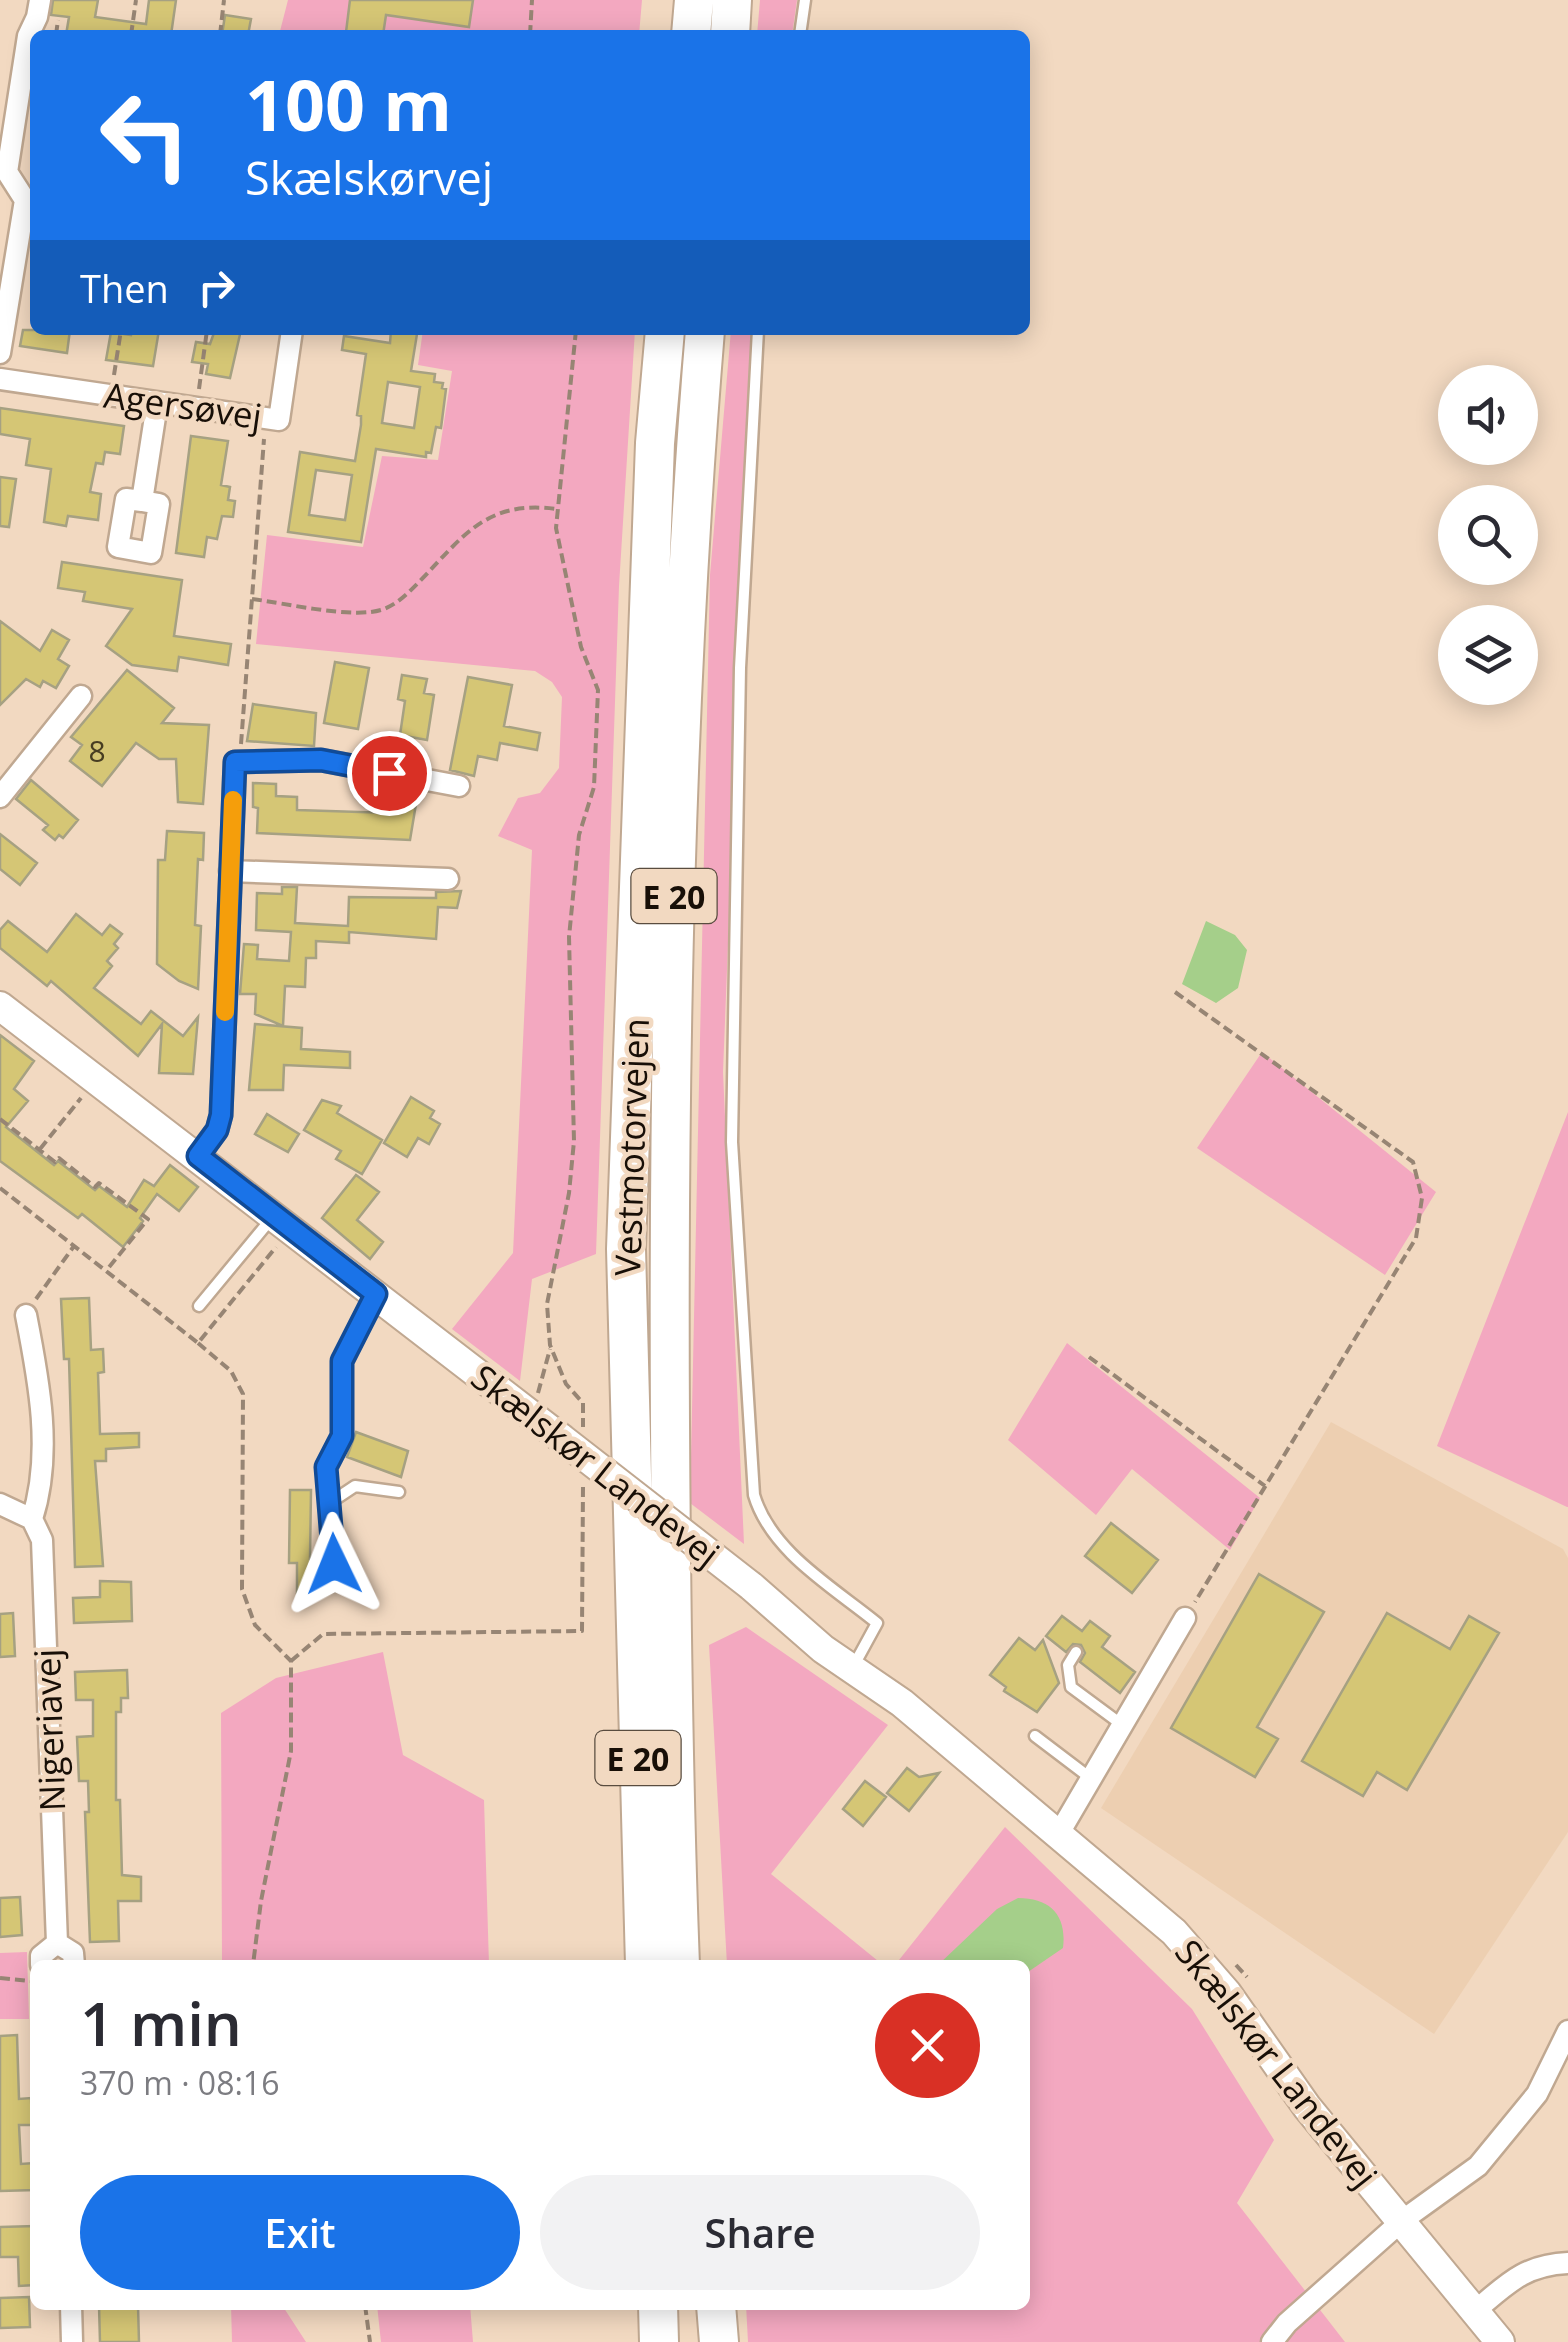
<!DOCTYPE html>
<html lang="en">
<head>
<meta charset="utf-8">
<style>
	:root { --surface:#fff; --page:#f2f2f3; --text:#2b2b33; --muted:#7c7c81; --accent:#1a73e8 }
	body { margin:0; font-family:"Open Sans",sans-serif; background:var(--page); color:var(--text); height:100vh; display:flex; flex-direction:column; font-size:38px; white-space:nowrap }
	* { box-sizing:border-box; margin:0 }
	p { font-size:32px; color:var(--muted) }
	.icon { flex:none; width:55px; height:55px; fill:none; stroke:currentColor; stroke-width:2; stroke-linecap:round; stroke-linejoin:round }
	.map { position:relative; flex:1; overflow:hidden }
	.panel { position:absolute; left:30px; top:1960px; width:1000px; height:350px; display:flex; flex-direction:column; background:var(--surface); border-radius:15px; box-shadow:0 5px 25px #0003 }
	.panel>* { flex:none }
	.hud { position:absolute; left:30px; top:30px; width:1000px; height:305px; border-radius:15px; box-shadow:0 5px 25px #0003; background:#1a73e8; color:#fff; overflow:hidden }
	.fabs { position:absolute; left:1438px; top:365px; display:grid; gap:20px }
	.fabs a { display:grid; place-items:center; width:100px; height:100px; border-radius:50%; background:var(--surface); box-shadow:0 5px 25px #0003; font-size:50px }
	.pin { position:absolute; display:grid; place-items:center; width:85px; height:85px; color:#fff; margin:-42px; border:5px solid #fff; border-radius:50%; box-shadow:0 2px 10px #0007 }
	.me { position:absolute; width:110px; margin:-55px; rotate:358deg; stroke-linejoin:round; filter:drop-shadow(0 0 8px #0008) }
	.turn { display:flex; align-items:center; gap:35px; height:210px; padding:0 50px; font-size:45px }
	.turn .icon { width:130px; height:130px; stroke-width:2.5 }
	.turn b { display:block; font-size:70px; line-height:85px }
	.then { display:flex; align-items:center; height:95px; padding:0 50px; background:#0003; gap:20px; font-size:38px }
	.round { display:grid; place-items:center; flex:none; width:105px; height:105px; border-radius:52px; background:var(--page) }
	.overview { display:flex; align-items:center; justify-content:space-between; height:170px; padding:0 50px }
	h1 { font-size:60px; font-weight:600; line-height:75px }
	.button { display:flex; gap:20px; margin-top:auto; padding:20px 50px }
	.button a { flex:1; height:115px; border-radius:60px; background:var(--accent); color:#fff; font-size:40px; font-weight:600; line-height:115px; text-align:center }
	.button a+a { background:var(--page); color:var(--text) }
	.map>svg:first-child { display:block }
	.built { fill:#edcfb1 }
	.green { fill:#f3a8c0 }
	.water { fill:#a5cf8a }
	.building { fill:#d5c675; stroke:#a6a182; stroke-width:2.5; fill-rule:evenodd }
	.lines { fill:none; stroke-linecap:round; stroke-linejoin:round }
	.service-casing { stroke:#c0a891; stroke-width:15 }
	.minor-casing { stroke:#c0a891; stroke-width:25 }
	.tertiary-casing { stroke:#c0a891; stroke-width:32 }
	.motorway-casing { stroke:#c0a891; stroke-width:42 }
	.path { stroke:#978574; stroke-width:4; stroke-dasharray:10 5; stroke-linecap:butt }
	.service { stroke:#fff; stroke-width:10 }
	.minor { stroke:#fff; stroke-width:20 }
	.tertiary { stroke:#fff; stroke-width:28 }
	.motorway { stroke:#fff; stroke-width:38 }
	.tertiary-bridge-casing { stroke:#c0a891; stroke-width:32; stroke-linecap:butt }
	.tertiary-bridge { stroke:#fff; stroke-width:28 }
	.route-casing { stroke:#114b97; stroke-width:25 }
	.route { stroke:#1a73e8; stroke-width:18 }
	.slow { stroke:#f59e0b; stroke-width:18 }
	.labels { text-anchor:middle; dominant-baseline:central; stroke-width:9; stroke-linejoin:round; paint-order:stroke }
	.number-label { font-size:30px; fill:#473d22 }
	.shield { fill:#f2d9c1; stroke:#594c3f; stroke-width:2.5 }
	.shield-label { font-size:32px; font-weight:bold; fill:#180f07 }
	.street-label { font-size:35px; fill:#180f07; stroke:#f2d9c1 }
</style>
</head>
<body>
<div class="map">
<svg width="1568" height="2342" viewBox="0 0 1568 2342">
	<rect width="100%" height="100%" fill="#f2d9c1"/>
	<!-- built -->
	<path class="built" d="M1331,1422L1563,1549L1568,1558V1832L1434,2034L1101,1808Z"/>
	<!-- green -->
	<path class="green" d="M288,0H642L639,35H279Z
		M760,0H797L792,35H757Z
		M423,330H635L619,586L596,1254L532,1279L520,1381L452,1329L513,1253L532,850L498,836L518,798L540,793L559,768L562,697L552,682L535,671L256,644L267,535L363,547L382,456L438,460L452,371L418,365Z
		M731,330H752L723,1072L744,1544L690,1503L710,575Z
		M1262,1052L1436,1192L1385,1275L1197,1148Z
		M1568,1112V1507H1567L1437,1446Z
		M1067,1343L1260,1498L1230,1550L1132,1469L1096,1515L1008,1440Z
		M746,1627L888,1725L771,1874L883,1965H727L709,1645Z
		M383,1652L403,1755L484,1800L489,1965H222L221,1713L276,1678Z
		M1005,1827L1192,2009L1274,2140L1237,2203L1345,2342H748L746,2305H1025V1965H895Z
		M27,1952L29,2019H0V1953Z
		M231,2305H282L306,2342H232Z
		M377,2305H470L473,2342H381Z"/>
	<!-- water -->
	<path class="water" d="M1206,921L1235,935L1247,950L1238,988L1216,1003L1182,984Z
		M1018,1898C1051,1898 1067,1916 1063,1948L1025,1974V1965H938L997,1909Z"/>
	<!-- building -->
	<path class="building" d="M53,0H98L95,17L146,24L149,0H176L171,35H66L69,17L51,15Z
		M350,0H473L469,27L386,15L383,35L346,32Z
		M225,15L251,19L248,35H222Z
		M23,330H70L67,353L20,346Z
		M132,330H159L153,366L106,360L111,332L131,335Z
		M215,330H241L230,378L206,374L208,364L192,362L196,342L210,344Z
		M391,330H413L417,334L411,371L435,374L434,382L443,383L442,388L446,389L441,428L436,427L431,453L426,452V457L376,449L361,542L288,532L300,452L355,461L361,425V416L357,415L366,354L342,350L344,336L390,343ZM388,382L420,387L414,428L382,423ZM316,470L352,475L345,520L309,515Z
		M0,408L124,426L120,454L105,452L103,464L96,463L90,492L101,494L98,520L68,516L66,526L44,522L51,469L26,465L30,439L0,434Z
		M191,436L228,441L221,485L230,487L228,500L235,501L233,517L222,516L217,539L207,537L204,557L176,553Z
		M0,477L16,479L9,527L0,526Z
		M62,562L182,580L174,636L231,644L228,665L179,657L177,671L132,665L106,646L132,609L83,601L85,592L58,588Z
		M0,621L40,651L52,630L69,640L58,659L69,666L56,688L43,681L40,687L26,679L0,705Z
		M335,662L369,668L358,729L324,723Z
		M127,670L174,708L162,723L209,725L203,804L178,802L176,759H159L136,743L102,786L70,761L82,745L71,737Z
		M402,675L427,679L424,693L434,695L427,740L400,735L405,701L398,699Z
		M468,677L512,685L504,726L540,733L537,750L500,743L497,760L478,756L474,776L450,770Z
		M253,704L316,713L314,746L247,741Z
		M31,780L78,820L63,838L59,835L55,840L43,830L48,825L16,799Z
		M253,783L276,784V796L297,797V810L391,813V803L416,804L410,840L257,833L258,808L253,807Z
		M167,831L204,833L203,860L198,859L195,925L201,926L198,989L179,981L157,964L158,860H165Z
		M0,834L37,863L20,885L0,869Z
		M282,887H297L295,923L348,926L349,897L436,898V892L461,891L457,908L438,907L436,939L349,932V943L316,941V958H306L305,987L285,986L283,1026L255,1014L256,994H240L244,944L258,945L257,959L289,961L291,932L256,930L257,893L282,894Z
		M76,914L102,935L110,925L122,934L114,944L118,948L107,961L112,966L94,988L141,1024L151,1011L183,1036L198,1017L193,1074L159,1073L162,1024L138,1056L51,981L47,986L0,948V930L8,921L47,952Z
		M255,1024L302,1028L301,1049L350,1052V1068L284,1065L283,1090H249Z
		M0,1035L34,1061L14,1089L28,1101L6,1127L54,1165L58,1161L95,1190L99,1186L127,1207L144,1180L154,1186L170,1165L198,1187L179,1211L157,1194L140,1218L143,1221L123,1247L82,1214L78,1218L0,1161Z
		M411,1097L434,1111L430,1118L440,1124L429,1144L418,1138L407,1157L384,1143Z
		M322,1100L341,1106L337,1113L382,1140L362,1174L336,1159L341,1151L304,1130Z
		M267,1114L299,1134L288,1152L255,1134Z
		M356,1175L379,1192L357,1220L383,1242L370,1259L322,1218Z
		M89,1298L91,1350L103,1349L104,1372L98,1373L100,1434L139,1433V1447L106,1449V1461H95L103,1566L75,1567L69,1359H64L61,1299Z
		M356,1432L408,1451L401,1477L347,1457Z
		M290,1490H311L310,1559H318L317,1593H297V1563H289Z
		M1111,1523L1158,1560L1132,1593L1085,1556Z
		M1259,1574L1324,1612L1257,1727L1278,1739L1255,1777L1171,1728Z
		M100,1581L131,1582L132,1621L74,1623L73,1598L100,1597Z
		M13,1613L15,1656L0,1657V1614Z
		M1387,1613L1450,1649L1469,1616L1499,1633L1407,1790L1377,1772L1363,1796L1302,1761Z
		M1062,1616L1082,1631L1090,1621L1110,1636L1102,1647L1135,1672L1120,1693L1080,1662L1085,1653L1081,1645L1073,1644L1066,1652L1046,1636Z
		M1019,1638L1035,1650L1043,1640L1059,1683L1037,1712L1004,1691L1006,1687L990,1675Z
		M127,1670L128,1698H121V1712H116V1800H120L122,1875L141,1877V1901H118L119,1941L90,1942L85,1812H89L88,1781H79L77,1737L93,1736V1700H76L75,1672Z
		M907,1768L919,1777L939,1773L909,1811L887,1793Z
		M865,1781L886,1797L863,1826L843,1809Z
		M20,1897L22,1935L0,1937V1898Z
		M17,2035L19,2099L31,2098L32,2125H19L21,2164L34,2163L35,2190L0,2191V2036Z
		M35,2226V2285L19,2286L18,2257H0V2227Z
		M29,2297L30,2327L0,2328V2298Z
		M99,2305H138L139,2342H100Z"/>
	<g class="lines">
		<defs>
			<path id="service" d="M800,35L805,0
				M758,330L740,668L732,1142L754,1495C771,1552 833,1587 877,1623L859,1656
				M199,1306L271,1219
				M331,1502L355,1486L399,1492
				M334,1564L326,1467L342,1436V1361L373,1299
				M1076,1652L1068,1665L1071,1687L1121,1724
				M1035,1736L1089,1777"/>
			<path id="minor" d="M0,353L25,200L7,172L28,36L37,17L40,0
				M0,379L279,420L292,330
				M142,501L159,504L151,553L118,547L126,499L142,501L157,404
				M0,797L81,696
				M230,871L448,879
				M198,1155L217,1130L221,1115L235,762L321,760L459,786
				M26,1315C39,1381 53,1454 32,1519
				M0,1504L32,1519
				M32,1519L42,1540L57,1943
				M1058,1835L1185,1618
				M57,1943L73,1953L74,1965
				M41,1965V1956L57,1943
				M71,2305L72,2342
				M1475,2311C1507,2284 1524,2265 1568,2263
				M1272,2342L1287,2323L1403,2220L1478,2166L1537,2094L1568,2031"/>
			<path id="tertiary" d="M0,1006L561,1438
				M751,1586L823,1649L902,1703L1174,1932L1227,1993L1307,2107L1500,2342"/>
			<path id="motorway" d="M691,35L694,0
				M730,35L732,0
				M645,1965L626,1249L655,443L665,330
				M680,1965C673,1784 671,1604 670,1423C668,1058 675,694 705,330
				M658,2305L659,2342
				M716,2305L719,2342"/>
		</defs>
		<!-- service casing -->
		<use href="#service" class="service-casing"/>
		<!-- minor casing -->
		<use href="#minor" class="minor-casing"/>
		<!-- tertiary casing -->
		<use href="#tertiary" class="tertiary-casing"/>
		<!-- motorway casing -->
		<use href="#motorway" class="motorway-casing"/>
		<!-- path -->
		<path class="path" d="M56,35L58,20
			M131,35L136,0
			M220,35L224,0
			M530,35L532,0
			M576,330L556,528L581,647L598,690L594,787L579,835L569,937L574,1141L569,1193L547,1304L550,1345L566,1384L583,1403V1427
			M114,375L121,330
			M199,389L207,330
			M252,599C285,603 355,620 384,609C399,603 409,592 420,581C464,535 487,500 556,509
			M241,744L264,439
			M1175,992L1413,1162L1422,1198L1416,1238L1195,1602
			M0,1119L55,1162L59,1158L95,1187L99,1183L148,1219L106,1271
			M40,1149L81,1098
			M0,1188L198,1343L276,1247
			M36,1299L74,1246
			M198,1343L231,1371L243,1394L242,1589L255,1625L291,1661V1751L261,1901L253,1965
			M1089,1357L1265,1486
			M538,1393L550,1349
			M291,1661L323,1634L582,1631L583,1486
			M1236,1965L1247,1977
			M0,1978L30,1981
			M365,2305L370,2342"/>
		<!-- service -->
		<use href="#service" class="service"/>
		<!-- minor -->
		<use href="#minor" class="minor"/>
		<!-- tertiary -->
		<use href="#tertiary" class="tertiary"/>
		<!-- motorway -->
		<use href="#motorway" class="motorway"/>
		<defs>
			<path id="tertiary-bridge" d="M561,1438L751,1586"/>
		</defs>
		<!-- tertiary-bridge casing -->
		<use href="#tertiary-bridge" class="tertiary-bridge-casing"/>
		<!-- tertiary-bridge -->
		<use href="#tertiary-bridge" class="tertiary-bridge"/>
	</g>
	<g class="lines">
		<defs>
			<path id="route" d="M334,1564L326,1467L342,1436V1361L376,1294L198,1156L217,1130L221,1115L235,762L321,760L389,773"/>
		</defs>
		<!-- route casing -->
		<use href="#route" class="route-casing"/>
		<!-- route -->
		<use href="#route" class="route"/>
		<!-- slow -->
		<path class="slow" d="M225,1012L233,800"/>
	</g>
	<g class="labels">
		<!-- number labels -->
		<g class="number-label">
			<text x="97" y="750">8</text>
		</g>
		<!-- shield labels -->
		<g class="shield">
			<rect x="631.5" y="869" width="85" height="54" rx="8"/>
			<rect x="595.5" y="1731" width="85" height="54" rx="8"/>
		</g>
		<g class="shield-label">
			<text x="674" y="896">E 20</text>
			<text x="638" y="1758">E 20</text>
		</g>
		<!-- street labels -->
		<g class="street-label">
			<text transform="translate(183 405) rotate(8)">Agersøvej</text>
			<text transform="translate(631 1147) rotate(-88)">Vestmotorvejen</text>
			<text transform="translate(596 1465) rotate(38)">Skælskør Landevej</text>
			<text transform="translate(49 1730) rotate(-92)">Nigeriavej</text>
			<text transform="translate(1277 2063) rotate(52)">Skælskør Landevej</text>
		</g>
	</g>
</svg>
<div class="fabs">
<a><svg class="icon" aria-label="sound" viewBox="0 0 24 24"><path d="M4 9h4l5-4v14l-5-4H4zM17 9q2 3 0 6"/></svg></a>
<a><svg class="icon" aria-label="search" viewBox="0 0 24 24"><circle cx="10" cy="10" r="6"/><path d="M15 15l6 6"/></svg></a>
<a><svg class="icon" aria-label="layers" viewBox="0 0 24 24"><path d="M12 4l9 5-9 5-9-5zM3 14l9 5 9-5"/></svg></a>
</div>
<div class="pin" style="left:389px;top:773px;background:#d93025"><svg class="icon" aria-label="arrive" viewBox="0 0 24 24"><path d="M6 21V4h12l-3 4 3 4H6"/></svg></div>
<svg class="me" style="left:334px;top:1564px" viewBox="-20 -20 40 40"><path d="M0-17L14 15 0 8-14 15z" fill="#1a73e8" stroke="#fff" stroke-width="4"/></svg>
<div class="hud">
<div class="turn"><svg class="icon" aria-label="left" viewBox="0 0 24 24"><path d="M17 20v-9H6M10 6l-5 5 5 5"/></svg><div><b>100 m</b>Skælskørvej</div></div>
<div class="then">Then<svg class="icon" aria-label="right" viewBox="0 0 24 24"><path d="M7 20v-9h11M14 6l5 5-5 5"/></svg></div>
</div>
<section class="panel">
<div class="overview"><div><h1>1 min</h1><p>370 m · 08:16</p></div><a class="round" style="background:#d93025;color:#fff"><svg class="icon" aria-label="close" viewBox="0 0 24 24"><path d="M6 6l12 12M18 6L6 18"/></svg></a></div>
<div class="button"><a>Exit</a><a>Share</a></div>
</section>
</div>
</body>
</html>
